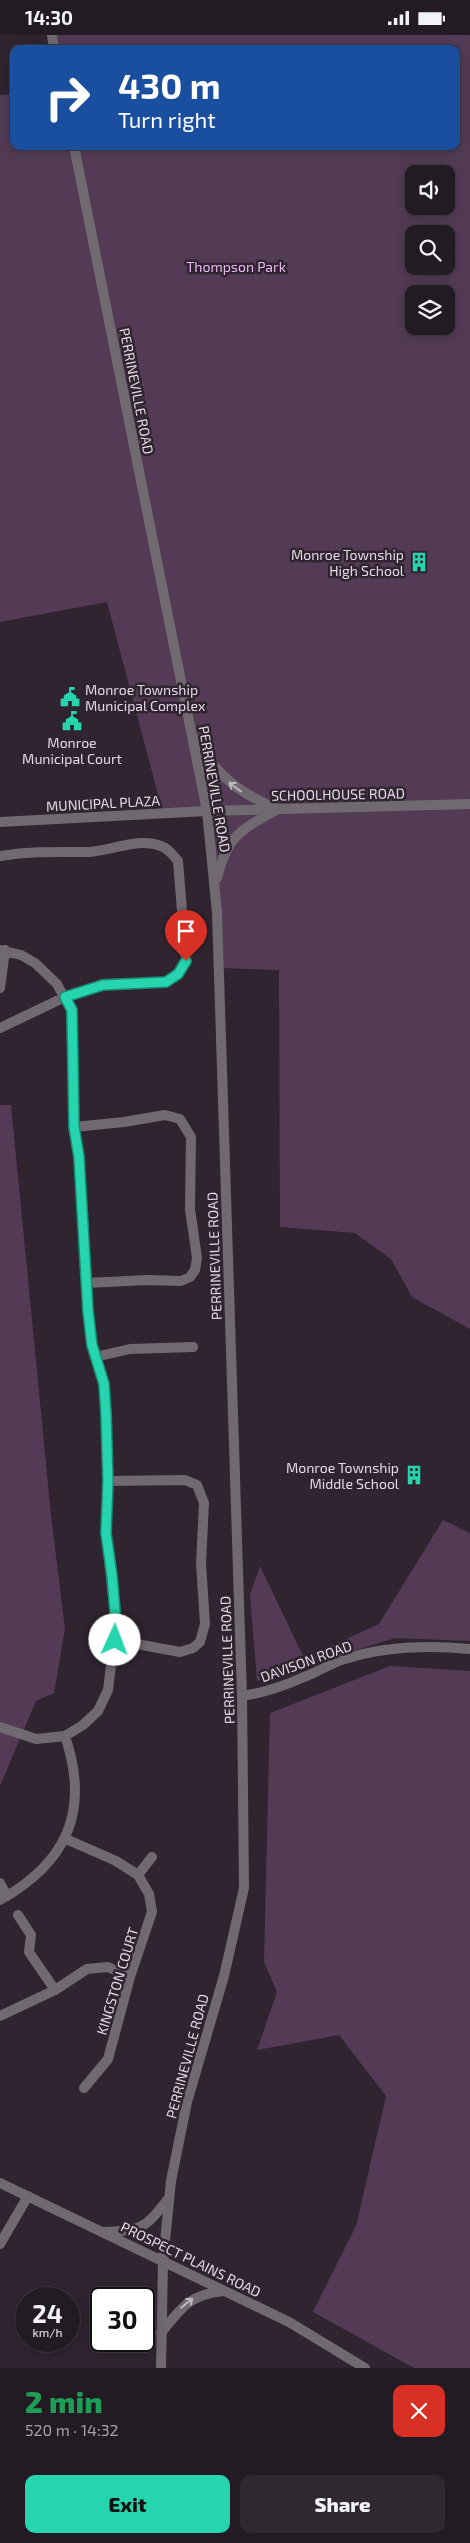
<!DOCTYPE html>
<html lang="en">
<head>
<meta charset="utf-8">
<style>
	:root { --surface:#231b24; --page:#2f2831; --text:#f1f3f6; --muted:#a3a1a6; --line:#403941; --accent:#26d5ae }
	body { margin:0; font-family:"Exo 2",sans-serif; background:var(--page); color:var(--text); height:100vh; display:flex; flex-direction:column; font-size:19px; white-space:nowrap }
	* { box-sizing:border-box; margin:0 }
	p { font-size:16px; color:var(--muted) }
	.icon { flex:none; width:28px; height:28px; fill:none; stroke:currentColor; stroke-width:2; stroke-linecap:round; stroke-linejoin:round }
	.map { position:relative; height:2333px; overflow:hidden }
	.panel { display:flex; flex-direction:column; background:var(--surface); flex:1 }
	.panel>* { flex:none }
	.banner { position:absolute; left:10px; top:10px; width:450px; height:105px; border-radius:10px; box-shadow:0 2px 12px #0003,0 0 0 1px var(--line); background:#1a4fa0; color:#fff; overflow:hidden }
	.tools { position:absolute; left:405px; top:130px; display:grid; gap:10px }
	.tools a { display:grid; place-items:center; width:50px; height:50px; border-radius:10px; background:var(--surface); box-shadow:0 2px 12px #0003,0 0 0 1px var(--line); font-size:25px }
	.speed { position:absolute; left:15px; top:2252px; display:flex; gap:10px; font-size:25px; font-weight:700; text-align:center }
	.speed>* { display:grid; place-content:center; width:65px; height:65px; border-radius:50%; background:var(--surface); box-shadow:0 2px 12px #0003,0 0 0 1px var(--line); line-height:1 }
	.speed small { font-size:12px; font-weight:400 }
	.speed .limit { border:2px solid #111; border-radius:8px; background:#fff; color:#111 }
	.pin { position:absolute; display:grid; place-items:center; width:42px; height:42px; color:#fff; margin:-51px -21px; border-radius:50% 50% 50% 0; rotate:-45deg; box-shadow:0 0 5px #0007 }
	.pin .icon { rotate:45deg }
	.me { position:absolute; width:55px; margin:-28px; rotate:2deg; stroke-linejoin:round; filter:drop-shadow(0 0 4px #0008) }
	.turn { display:flex; align-items:center; gap:18px; height:105px; padding:0 25px; font-size:22px }
	.turn .icon { width:65px; height:65px; stroke-width:2.5 }
	.turn b { display:block; font-size:35px; line-height:42px }
	.round { display:grid; place-items:center; flex:none; width:52px; height:52px; border-radius:10px; background:var(--page) }
	.overview { display:flex; align-items:center; justify-content:space-between; height:85px; padding:0 25px }
	h1 { font-size:30px; font-weight:800; line-height:38px; color:#1e9e55 }
	.button { display:flex; gap:10px; margin-top:auto; padding:10px 25px }
	.button a { flex:1; height:58px; border-radius:10px; background:var(--accent); color:#111; font-size:20px; font-weight:800; line-height:58px; text-align:center }
	.button a+a { background:var(--page); color:var(--text) }
	.status { display:flex; justify-content:space-between; align-items:center; height:35px; padding:0 25px; background:var(--surface); direction:ltr }
	.status svg { height:14px; fill:currentColor }
	.map>svg:first-child { display:block }
	.green { fill:#533b56; fill-rule:evenodd }
	.lines { fill:none; stroke-linecap:round; stroke-linejoin:round }
	.minor { stroke:#706a70; stroke-width:10 }
	.tertiary { stroke:#706a70; stroke-width:10 }
	.oneway { stroke:#bfb8c0 }
	.route-casing { stroke:#198a71; stroke-width:12 }
	.route { stroke:#26d5ae; stroke-width:9 }
	.labels { text-anchor:middle; dominant-baseline:central; stroke-width:5; stroke-linejoin:round; paint-order:stroke }
	.park-label { font-size:14px; fill:#ebb9f2; stroke:#2f2430 }
	.street-label { font-size:14px; fill:#e1dae2; stroke:#2f2430 }
	.poi-label { font-size:14px; fill:#e1dae2; stroke:#2f2430; text-anchor:end }
</style>
</head>
<body>
<div class="status"><b>14:30</b><svg viewBox="0 0 49 12"><path d="M0 12V9h3v3zM5 12V6h3v6zM10 12V3h3v9zM15 12V0h3v12zM26 1h20v11H26zM47 4h2v5h-2z"/></svg></div>
<div class="map">
<svg width="470" height="2333" viewBox="0 0 470 2333">
	<rect width="100%" height="100%" fill="#2f2430"/>
	<!-- green -->
	<path class="green" d="M51,0H470V1294L412,1262L391,1224L355,1198L280,1192L279,935L221,933L209,780L164,782L107,567L0,587V60L14,59V111H456V14H54ZM414,139H446V171H414ZM414,199H446V231H414ZM414,259H446V291H414Z
		M0,1070H11L51,1480L65,1594L54,1658L36,1666L0,1751Z
		M443,1485L470,1498V1606L395,1603L257,1646L250,1560L260,1531L304,1623L379,1589Z
		M390,1631L470,1636V2333H414L313,2277L356,2191L386,2061L339,2000L257,2015L277,1957L264,1927L270,1678Z"/>
	<g class="lines">
		<!-- minor -->
		<path class="minor" d="M0,787L207,776L470,769
			M0,821C33,816 56,817 89,817C111,816 139,802 161,811C169,814 173,820 178,826L186,926L178,939L166,947L103,949L65,962L0,993
			M0,915L21,920L35,928L57,949L71,975L74,1092L79,1122L88,1276L92,1310L104,1349L106,1379L108,1446L106,1498L116,1588L108,1655L98,1676L83,1690L65,1701L36,1704L0,1692
			M0,953L5,915
			M74,1092L124,1087L165,1080L180,1084L191,1102L190,1174L197,1223L195,1235L190,1242L181,1246L148,1245L86,1248
			M95,1322L130,1314L193,1312
			M108,1446L185,1445L197,1450L204,1468L201,1528L205,1589L200,1607L193,1613L180,1617L115,1605
			M242,1661C263,1658 284,1651 304,1642C318,1637 331,1628 345,1624C385,1611 429,1610 470,1614
			M66,1804L116,1826L138,1840L149,1859L152,1877L130,1942L108,2024L84,2053
			M138,1840L152,1822
			M0,1848L7,1861
			M0,1865C68,1827 90,1775 65,1701
			M18,1880L31,1900L29,1917L55,1955
			M0,1981L55,1955L87,1934L108,1932L130,1942
			M0,2209L28,2161"/>
		<!-- tertiary -->
		<path class="tertiary" d="M52,0L54,14
			M74,111L207,776L217,878L242,1661L244,1853L224,1941L187,2067L171,2146L163,2226L161,2333
			M195,704C218,741 238,758 278,774
			M217,843C228,799 241,795 278,774
			M0,2148L289,2287L365,2333
			M103,2197C142,2195 144,2195 168,2164
			M161,2298C182,2272 189,2260 223,2256"/>
	</g>
	<!-- one-way arrows -->
	<defs><path id="oneway-shaft" d="M-6 0H5M1.5-3L5.5 0L1.5 3" fill="none" stroke-width="1.6" stroke-linecap="round" stroke-linejoin="round" transform="scale(1.25)"/></defs>
	<g class="oneway">
		<use href="#oneway-shaft" transform="translate(235 752) rotate(-143)"/>
		<use href="#oneway-shaft" transform="translate(187 2268) rotate(-39)"/>
	</g>
	<g class="lines">
		<defs>
			<path id="route" d="M115,1605L116,1588L112,1541L106,1498L108,1446L106,1379L104,1349L92,1310L88,1276L79,1122L74,1092L72,975L65,962L103,950L166,947L178,939L186,926"/>
		</defs>
		<!-- route casing -->
		<use href="#route" class="route-casing"/>
		<!-- route -->
		<use href="#route" class="route"/>
	</g>
	<!-- icons -->
	<defs>
		<symbol id="building-bare" viewBox="-9 -9 18 18"><path d="M-4-6H4V6H1V3H-1V6H-4ZM-2.5-4.3h1.7v1.8h-1.7ZM.8-4.3h1.7v1.8H.8ZM-2.5-1h1.7V.8h-1.7ZM.8-1h1.7V.8H.8Z" fill="#26d5ae" stroke="#2f2430" stroke-width="2.5" paint-order="stroke"/></symbol>
		<symbol id="civic-bare" viewBox="-9 -9 18 18"><path d="M-.6-6.5H3V-4.5H.6V-3L4-1V1h2V6H-6V1h2V-1L-.6-3ZM-1.2 2.5V6h2.4V2.5Z" fill="#26d5ae" stroke="#2f2430" stroke-width="2.5" paint-order="stroke"/></symbol>
	</defs>
	<g fill-rule="evenodd">
		<use href="#building-bare" x="405" y="513" width="28" height="28"/>
		<use href="#civic-bare" x="56" y="648" width="28" height="28"/>
		<use href="#civic-bare" x="58" y="672" width="28" height="28"/>
		<use href="#building-bare" x="400" y="1426" width="28" height="28"/>
	</g>
	<g class="labels">
		<!-- park labels -->
		<g class="park-label">
			<text x="236" y="231">Thompson Park</text>
		</g>
		<!-- street labels -->
		<g class="street-label">
			<text transform="translate(137 356) rotate(79)">PERRINEVILLE ROAD</text>
			<text transform="translate(215 754) rotate(80)">PERRINEVILLE ROAD</text>
			<text transform="translate(338 759) rotate(-1)">SCHOOLHOUSE ROAD</text>
			<text transform="translate(103 768) rotate(-3)">MUNICIPAL PLAZA</text>
			<text transform="translate(214 1221) rotate(-92)">PERRINEVILLE ROAD</text>
			<text transform="translate(227 1625) rotate(-92)">PERRINEVILLE ROAD</text>
			<text transform="translate(306 1626) rotate(-20)">DAVISON ROAD</text>
			<text transform="translate(117 1946) rotate(-73)">KINGSTON COURT</text>
			<text transform="translate(187 2021) rotate(-75)">PERRINEVILLE ROAD</text>
			<text transform="translate(191 2224) rotate(26)">PROSPECT PLAINS ROAD</text>
		</g>
		<!-- poi labels -->
		<g class="poi-label">
			<text x="404" y="519">Monroe Township<tspan x="404" dy="16">High School</tspan></text>
			<text x="85" y="654" text-anchor="start">Monroe Township<tspan x="85" dy="16">Municipal Complex</tspan></text>
			<text x="72" y="707" text-anchor="middle">Monroe<tspan x="72" dy="16">Municipal Court</tspan></text>
			<text x="399" y="1432">Monroe Township<tspan x="399" dy="16">Middle School</tspan></text>
		</g>
	</g>
</svg>
<div class="tools">
<a><svg class="icon" aria-label="sound" viewBox="0 0 24 24"><path d="M4 9h4l5-4v14l-5-4H4zM17 9q2 3 0 6"/></svg></a>
<a><svg class="icon" aria-label="search" viewBox="0 0 24 24"><circle cx="10" cy="10" r="6"/><path d="M15 15l6 6"/></svg></a>
<a><svg class="icon" aria-label="layers" viewBox="0 0 24 24"><path d="M12 4l9 5-9 5-9-5zM3 14l9 5 9-5"/></svg></a>
</div>
<div class="speed"><div>24<small>km/h</small></div><div class="limit">30</div></div>
<div class="pin" style="left:186px;top:926px;background:#d93025"><svg class="icon" aria-label="arrive" viewBox="0 0 24 24"><path d="M6 21V4h12l-3 4 3 4H6"/></svg></div>
<svg class="me" style="left:115px;top:1605px" viewBox="-20 -20 40 40"><circle r="19" fill="#fff"/><path d="M0-13L10 11 0 6-10 11z" fill="#26d5ae"/></svg>
<div class="banner">
<div class="turn"><svg class="icon" aria-label="right" viewBox="0 0 24 24"><path d="M7 20v-9h11M14 6l5 5-5 5"/></svg><div><b>430 m</b>Turn right</div></div>
</div>
</div>
<section class="panel">
<div class="overview"><div><h1>2 min</h1><p>520 m · 14:32</p></div><a class="round" style="background:#d93025;color:#fff"><svg class="icon" aria-label="close" viewBox="0 0 24 24"><path d="M6 6l12 12M18 6L6 18"/></svg></a></div>
<div class="button"><a>Exit</a><a>Share</a></div>
</section>
</body>
</html>
